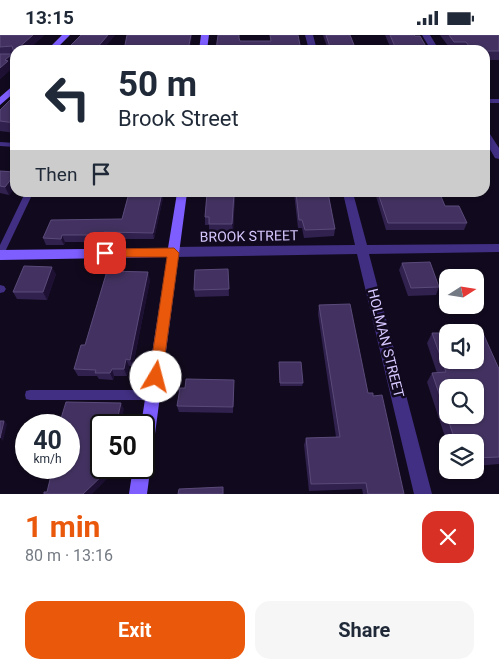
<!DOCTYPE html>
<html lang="en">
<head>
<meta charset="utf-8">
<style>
	:root { --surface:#fff; --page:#f6f6f7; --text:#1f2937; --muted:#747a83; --accent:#ea580c }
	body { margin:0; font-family:Roboto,sans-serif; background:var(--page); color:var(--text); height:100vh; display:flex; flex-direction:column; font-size:19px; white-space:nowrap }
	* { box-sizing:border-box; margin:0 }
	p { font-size:16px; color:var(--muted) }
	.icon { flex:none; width:28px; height:28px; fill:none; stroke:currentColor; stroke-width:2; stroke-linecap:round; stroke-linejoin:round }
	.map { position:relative; height:459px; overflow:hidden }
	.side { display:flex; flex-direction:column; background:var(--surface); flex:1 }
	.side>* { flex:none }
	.top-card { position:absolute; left:10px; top:10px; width:480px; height:152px; border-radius:15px; box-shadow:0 1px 4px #0004; background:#fff; color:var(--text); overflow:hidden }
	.needle { width:32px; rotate:78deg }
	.controls { position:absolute; left:439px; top:234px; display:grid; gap:10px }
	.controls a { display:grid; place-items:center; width:45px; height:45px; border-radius:10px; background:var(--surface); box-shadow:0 1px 4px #0004; font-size:25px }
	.speed { position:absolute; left:15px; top:379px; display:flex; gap:10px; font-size:25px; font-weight:700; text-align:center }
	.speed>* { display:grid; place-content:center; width:65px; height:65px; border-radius:50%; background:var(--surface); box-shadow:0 1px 4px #0004; line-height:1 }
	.speed small { font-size:12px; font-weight:400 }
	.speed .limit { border:2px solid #111; border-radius:8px; background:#fff; color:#111 }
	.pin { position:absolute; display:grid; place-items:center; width:42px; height:42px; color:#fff; margin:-21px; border-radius:10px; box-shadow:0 2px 8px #0006 }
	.me { position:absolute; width:55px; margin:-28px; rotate:8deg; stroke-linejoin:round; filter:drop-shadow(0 0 4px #0008) }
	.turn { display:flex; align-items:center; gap:18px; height:105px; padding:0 25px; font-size:22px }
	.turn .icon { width:65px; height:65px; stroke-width:2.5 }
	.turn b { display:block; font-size:35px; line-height:42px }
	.then { display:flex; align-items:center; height:48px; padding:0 25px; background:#0003; gap:10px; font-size:19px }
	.round { display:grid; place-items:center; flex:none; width:52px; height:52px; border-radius:15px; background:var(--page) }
	.head { display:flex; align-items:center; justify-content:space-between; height:85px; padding:0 25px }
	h1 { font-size:30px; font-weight:700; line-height:38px; color:var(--accent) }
	.action { display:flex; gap:10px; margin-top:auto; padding:10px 25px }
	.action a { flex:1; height:58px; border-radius:15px; background:var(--accent); color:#fff; font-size:20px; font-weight:700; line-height:58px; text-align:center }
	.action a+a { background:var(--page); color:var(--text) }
	.status { display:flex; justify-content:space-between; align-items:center; height:35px; padding:0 25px; background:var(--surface); direction:ltr }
	.status svg { height:14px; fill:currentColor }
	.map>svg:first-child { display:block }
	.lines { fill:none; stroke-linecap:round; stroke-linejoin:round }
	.service { fill:#412f83; fill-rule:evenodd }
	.minor { fill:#412f83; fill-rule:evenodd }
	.secondary { fill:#7e5eff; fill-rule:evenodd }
	.wall { fill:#31214e }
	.shaded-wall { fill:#1d1033 }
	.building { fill:#433261; stroke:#5a4a7a; fill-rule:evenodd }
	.route { fill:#ea580c; stroke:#983908 }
	.labels { text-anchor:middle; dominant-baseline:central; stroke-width:5; stroke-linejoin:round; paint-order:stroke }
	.street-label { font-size:14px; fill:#d7c7ff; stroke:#110a1e }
</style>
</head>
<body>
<div class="status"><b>13:15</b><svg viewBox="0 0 49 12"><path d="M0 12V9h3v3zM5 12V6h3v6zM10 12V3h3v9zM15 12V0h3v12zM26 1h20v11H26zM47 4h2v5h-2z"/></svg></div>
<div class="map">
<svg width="499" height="459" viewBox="0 0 499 459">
	<rect width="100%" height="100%" fill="#110a1e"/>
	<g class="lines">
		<!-- service -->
		<path class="service" d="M485,64H499V68H485Z
			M0,107L15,108V112L0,111Z
			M25,158H33L4,219L0,222V210Z
			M0,250L4,251L6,254L4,257L0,258Z
			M30,355H153L157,356L158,360L157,364L153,365H30L26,364L25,360L26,356Z"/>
		<!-- minor -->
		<path class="minor" d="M305,0H313L317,15H309Z
			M422,0H430L439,15H431Z
			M0,21H15V25H0Z
			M485,95L488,96L499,113V124L495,123L485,106Z
			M343,158H353L367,210L499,209V217L369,219L432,459H414L357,219L173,222L169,220L167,217L169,214L173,212L355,210Z"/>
		<!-- secondary -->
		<path class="secondary" d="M62,0H70L55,15H47Z
			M201,0H209L207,15H199Z
			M15,49V57L0,70V62Z
			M177,158H187L147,459H129L133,432H144V390H141L167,222L0,225V215L168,213Z"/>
	</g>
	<!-- wall -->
	<path class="wall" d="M0,0H44L28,15H15L14,19H12L15,27L10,31L11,34L0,44Z
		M115,0L102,15H71L70,11Z
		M323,0H350L356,15H328Z
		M385,0H414L428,15H389V14H391Z
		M440,0H499V25H485V15H451Z
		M15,60V98L0,96V75Z
		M0,136L15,137V152L9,160L0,158Z
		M129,158H164L154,204H106L105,207H65L64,210H46L43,203L122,184Z
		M207,158H237V160H235L233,197H209V190H205V182Z
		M294,158H328L335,194L334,201L304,203L302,193H298Z
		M376,158H418V160L445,171L467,188L464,195H386L376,161Z
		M402,228L439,252L436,260L408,261L399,235Z
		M228,234L229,261L195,262L194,255Z
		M56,239L47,265L17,264L13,257Z
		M150,245L133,331H129L127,341H114L113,345L99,344L97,341H78L74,334L85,310Z
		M319,270L368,358L373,361L404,459H363L362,454L309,456L304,410L306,403L336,402L318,279Z
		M432,298L499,334V429L475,431V408H448V411L427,347L432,338H437L427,308Z
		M279,327L303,348L302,351H280Z
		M234,345L233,378L179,377L177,371L185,353Z"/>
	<!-- shaded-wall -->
	<path class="shaded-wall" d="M33,0H44L28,15H16Z
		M108,0H115L102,15H96V14Z
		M191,0H192V2L190,15H188Z
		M12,19L15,27L10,31L11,34L0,44V33L5,25Z
		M15,139V152L9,160L5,152Z
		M162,158H164L154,204L153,198Z
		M234,158L233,197L232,189Z
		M104,197L106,204L105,207L103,200Z
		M62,200L65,207L64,210L61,204Z
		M52,232L56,239L47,265L43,257Z
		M148,237L150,245L133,331L130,325Z
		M126,324L129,331L127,341L124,334Z
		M112,334L114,341L113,345L110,338Z
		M121,368L124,374L121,390H116Z
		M4,386L7,389L3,406L0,403Z
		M108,432H111L112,435L109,442L92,459H83Z"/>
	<!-- building -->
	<path class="building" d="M0,0H33L16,15H15L14,17L12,11L0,12Z
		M81,0H108L96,14L70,11Z
		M127,0H191L188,15H124Z
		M218,0H239V3L240,6H271L270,0H298L301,15H216Z
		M326,0H350L356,15H331Z
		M390,0H414L415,1H420L428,15H389V14H396Z
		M449,0H499V16H485V15H472L466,7H454Z
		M0,19H12L5,25L8,26L0,33Z
		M15,60V88L0,86V75Z
		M0,136L15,137V139L5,152L0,151Z
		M129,158H162L153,198L104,197L103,200H62L61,204L43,203L51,185L122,184Z
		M207,158H234L232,189H209V182H205Z
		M296,158H328L335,194L305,195L302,185H299Z
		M378,158H418V160L440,159L445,171H459L467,188H388Z
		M430,227L439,252L411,253L402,228Z
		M24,231L52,232L43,257H13Z
		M228,234L229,254L194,255L195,235Z
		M107,236L148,237L130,325L126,324L124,334H112L110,338H95L96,335L74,334L81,310H85Z
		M350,269L368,358H373V361L382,360L404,459H368L366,448L311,449L306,403L340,402L319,270Z
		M482,296L499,334V422L475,423V408H456L432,338L446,337L432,298H448V325H475V298H448ZM448,352H475V380H448Z
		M279,327H301L303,348H280Z
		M186,344L234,345L233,372L177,371L180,353H185Z
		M66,367L121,368L116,390H101V432H108L106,437L83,459H44V457H47L53,432H69V390H59Z
		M0,386H4L0,403Z
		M223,452V459H178L179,454Z"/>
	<!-- route -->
	<path class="route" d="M174,213L179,218L162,342L160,346L156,348L151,346L149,342L167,222H105L99,218L105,214Z"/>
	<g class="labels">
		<!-- street labels -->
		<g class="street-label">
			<text transform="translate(249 201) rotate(-1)">BROOK STREET</text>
			<text transform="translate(386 308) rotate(76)">HOLMAN STREET</text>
		</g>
	</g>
</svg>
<div class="controls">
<a><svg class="needle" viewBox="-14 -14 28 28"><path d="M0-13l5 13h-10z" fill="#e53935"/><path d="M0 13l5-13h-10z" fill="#747a83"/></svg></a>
<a><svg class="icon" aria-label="sound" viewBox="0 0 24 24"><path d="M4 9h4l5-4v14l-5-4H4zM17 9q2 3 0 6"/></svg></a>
<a><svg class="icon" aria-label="search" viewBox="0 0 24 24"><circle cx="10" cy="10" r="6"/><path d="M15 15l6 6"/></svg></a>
<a><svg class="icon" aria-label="layers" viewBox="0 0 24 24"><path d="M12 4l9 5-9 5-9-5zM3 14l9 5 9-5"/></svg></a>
</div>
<div class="speed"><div>40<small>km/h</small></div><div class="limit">50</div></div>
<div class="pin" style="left:105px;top:218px;background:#d93025"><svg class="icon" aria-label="arrive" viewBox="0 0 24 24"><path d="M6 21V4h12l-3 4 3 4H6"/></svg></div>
<svg class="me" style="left:156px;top:342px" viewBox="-20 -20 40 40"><circle r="19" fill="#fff"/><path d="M0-13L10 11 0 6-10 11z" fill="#ea580c"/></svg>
<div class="top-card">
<div class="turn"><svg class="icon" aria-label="left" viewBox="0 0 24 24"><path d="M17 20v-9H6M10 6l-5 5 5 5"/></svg><div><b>50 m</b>Brook Street</div></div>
<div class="then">Then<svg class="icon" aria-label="arrive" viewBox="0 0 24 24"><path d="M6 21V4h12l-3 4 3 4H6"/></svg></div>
</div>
</div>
<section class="side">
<div class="head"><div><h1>1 min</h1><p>80 m · 13:16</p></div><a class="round" style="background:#d93025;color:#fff"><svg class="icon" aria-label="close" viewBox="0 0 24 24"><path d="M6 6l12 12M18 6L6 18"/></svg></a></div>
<div class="action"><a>Exit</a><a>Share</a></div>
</section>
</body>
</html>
